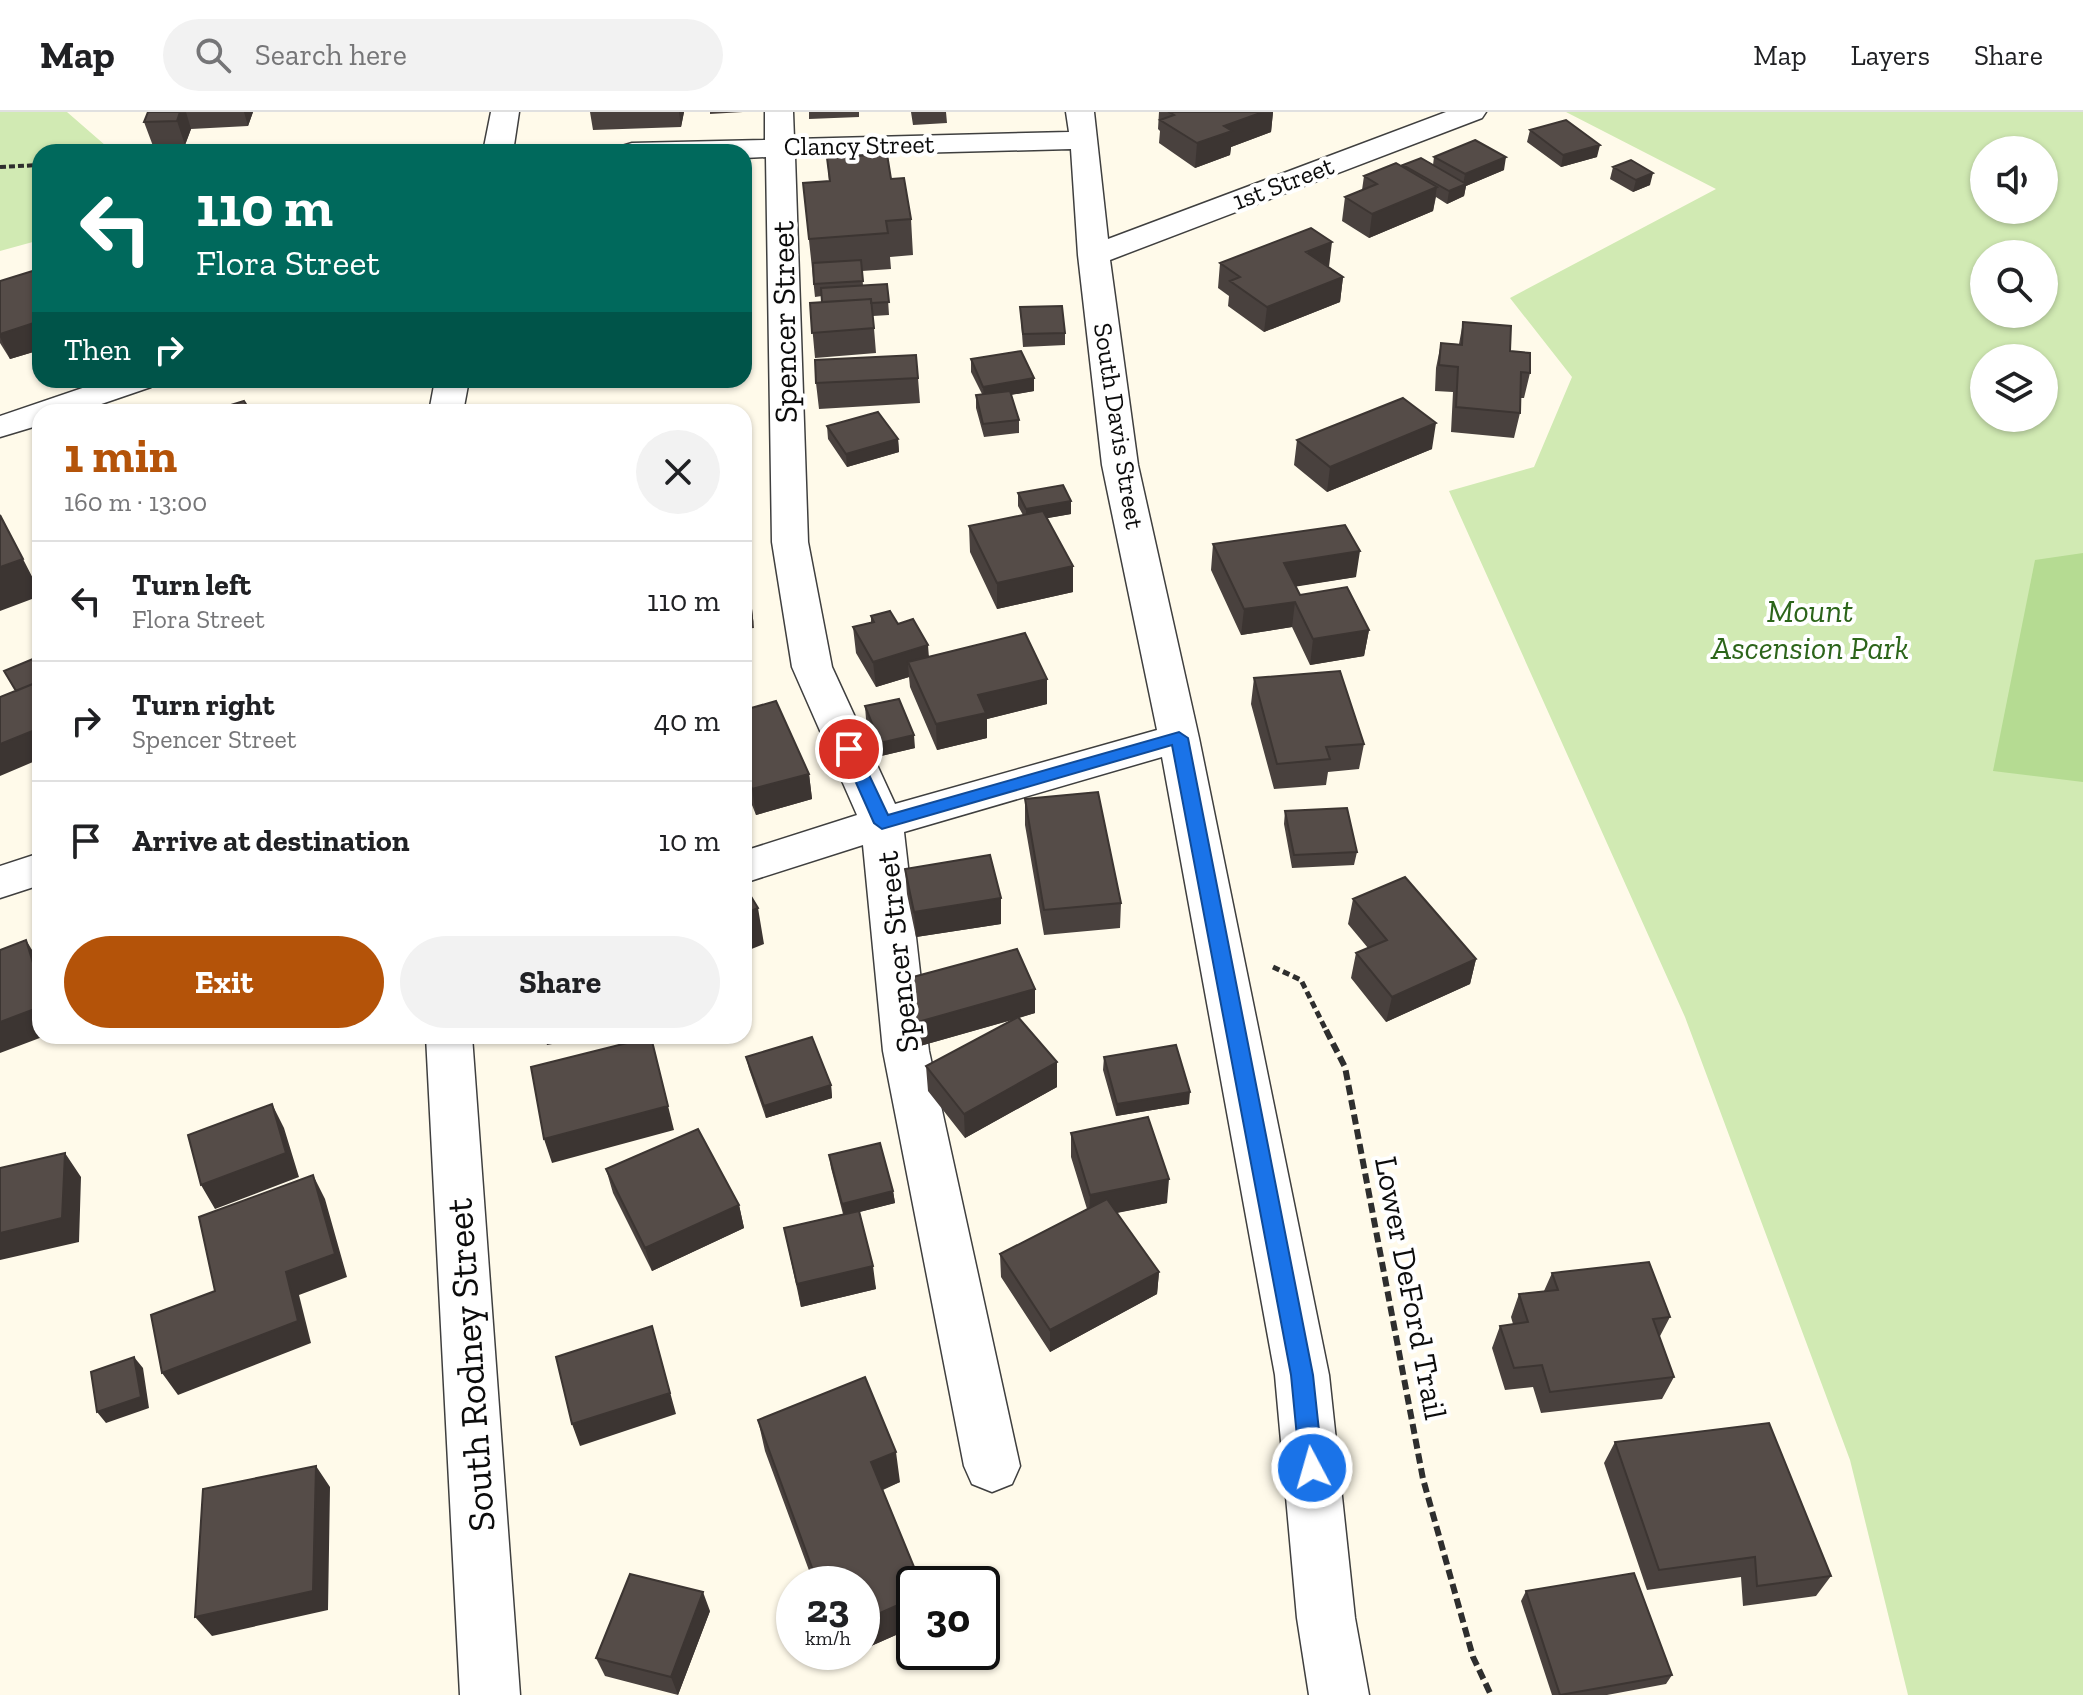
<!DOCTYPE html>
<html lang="en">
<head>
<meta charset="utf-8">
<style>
	:root { --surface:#fff; --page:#f2f2f2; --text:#202124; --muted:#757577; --line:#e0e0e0; --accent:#b45309 }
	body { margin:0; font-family:"Zilla Slab",serif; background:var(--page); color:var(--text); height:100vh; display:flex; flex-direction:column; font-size:30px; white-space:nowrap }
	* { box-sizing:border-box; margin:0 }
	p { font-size:26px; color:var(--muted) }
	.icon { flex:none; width:44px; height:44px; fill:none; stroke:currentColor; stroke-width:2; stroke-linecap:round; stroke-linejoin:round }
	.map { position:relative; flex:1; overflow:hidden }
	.side { position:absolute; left:32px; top:292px; width:720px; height:640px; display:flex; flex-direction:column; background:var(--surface); border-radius:24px; box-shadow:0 2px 6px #0004 }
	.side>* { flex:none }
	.top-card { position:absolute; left:32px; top:32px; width:720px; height:244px; border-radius:24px; box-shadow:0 2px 6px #0004; background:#00695c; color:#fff; overflow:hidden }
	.buttons { position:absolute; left:1970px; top:24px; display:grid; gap:16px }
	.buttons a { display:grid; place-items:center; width:88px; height:88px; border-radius:50%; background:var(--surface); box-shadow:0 2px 6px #0004; font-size:40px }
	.speed { position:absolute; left:776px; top:1454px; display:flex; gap:16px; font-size:40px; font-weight:700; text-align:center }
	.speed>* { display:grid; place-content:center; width:104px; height:104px; border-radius:50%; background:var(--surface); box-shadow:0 2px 6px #0004; line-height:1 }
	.speed small { font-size:20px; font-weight:400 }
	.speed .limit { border:4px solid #111; border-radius:12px; background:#fff; color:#111 }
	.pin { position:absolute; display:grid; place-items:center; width:68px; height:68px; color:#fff; margin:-34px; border:4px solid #fff; border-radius:50%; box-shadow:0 2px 8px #0007 }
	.me { position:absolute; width:88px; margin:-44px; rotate:354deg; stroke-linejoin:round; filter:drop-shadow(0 0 6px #0008) }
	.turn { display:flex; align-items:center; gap:28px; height:168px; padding:0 32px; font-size:36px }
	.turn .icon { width:104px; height:104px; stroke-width:2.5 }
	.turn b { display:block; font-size:56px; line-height:68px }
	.then { display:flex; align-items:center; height:76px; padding:0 32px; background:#0003; gap:16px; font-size:30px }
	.round { display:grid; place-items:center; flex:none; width:84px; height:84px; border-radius:42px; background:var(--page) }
	.headline { display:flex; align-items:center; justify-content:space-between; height:136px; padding:0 32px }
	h1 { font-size:48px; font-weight:800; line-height:60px; color:var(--accent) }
	.action { display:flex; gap:16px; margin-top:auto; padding:16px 32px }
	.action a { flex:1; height:92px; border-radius:48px; background:var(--accent); color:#fff; font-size:32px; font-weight:800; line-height:92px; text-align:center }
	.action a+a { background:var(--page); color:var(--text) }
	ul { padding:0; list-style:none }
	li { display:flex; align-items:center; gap:24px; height:120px; padding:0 32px; border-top:2px solid var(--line) }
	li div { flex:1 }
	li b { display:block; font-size:30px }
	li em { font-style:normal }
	header { display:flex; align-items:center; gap:48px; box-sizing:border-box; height:112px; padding:0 40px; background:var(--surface); border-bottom:2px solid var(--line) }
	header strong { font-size:38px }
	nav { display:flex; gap:44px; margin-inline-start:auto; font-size:28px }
	.search { width:560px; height:72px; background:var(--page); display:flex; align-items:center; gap:20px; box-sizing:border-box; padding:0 28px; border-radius:44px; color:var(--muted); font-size:30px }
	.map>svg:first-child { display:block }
	.green { fill:#d1eab3; fill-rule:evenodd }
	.forest { fill:#b5db92 }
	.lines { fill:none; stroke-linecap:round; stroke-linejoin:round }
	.minor-casing { stroke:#3f3f3f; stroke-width:3 }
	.path-far2 { stroke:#2e2e2e; stroke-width:4; stroke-dasharray:6 3; stroke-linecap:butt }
	.path-far1 { stroke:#2e2e2e; stroke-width:5; stroke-dasharray:7 4; stroke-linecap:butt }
	.path { stroke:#2e2e2e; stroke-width:6; stroke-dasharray:10 5; stroke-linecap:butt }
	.minor { fill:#fff; fill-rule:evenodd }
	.wall { fill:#49413e }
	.shaded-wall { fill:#3c3532 }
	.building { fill:#554c48; stroke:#3c3532; stroke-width:2 }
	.route { fill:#1a73e8; stroke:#114b97; stroke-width:2 }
	.labels { text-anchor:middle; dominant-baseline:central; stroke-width:8; stroke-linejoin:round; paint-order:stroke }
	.far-street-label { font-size:26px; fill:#0c0c0c; stroke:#fff }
	.street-label { font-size:32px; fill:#0c0c0c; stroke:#fff }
	.park-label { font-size:32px; font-style:italic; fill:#2c651a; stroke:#fff }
	.near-street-label { font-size:38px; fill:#0c0c0c; stroke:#fff }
</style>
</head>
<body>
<header>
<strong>Map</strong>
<div class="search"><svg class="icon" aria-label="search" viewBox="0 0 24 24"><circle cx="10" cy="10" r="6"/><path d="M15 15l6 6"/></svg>Search here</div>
<nav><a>Map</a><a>Layers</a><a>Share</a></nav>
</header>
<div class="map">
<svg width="2083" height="1583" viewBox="0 0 2083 1583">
	<rect width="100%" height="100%" fill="#fffaea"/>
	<!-- green -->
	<path class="green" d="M0,0H67L113,40H40V128L0,139Z
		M1566,0H2083V1583H1908L1850,1348L1685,905L1449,379L1534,355L1572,265L1510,186L1716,77ZM1984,38H2044V98H1984ZM1984,142H2044V202H1984ZM1984,246H2044V306H1984Z"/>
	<!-- forest -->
	<path class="forest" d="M2083,441V670L1993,659L2035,448Z"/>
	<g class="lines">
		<defs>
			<path id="minor" d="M491,0H519L513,40H483Z
				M765,0H793L794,27L1069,20L1066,0H1094L1108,127L1446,0H1486L1482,6L1110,148L1138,353L1199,626L1329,1263L1355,1506L1369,1583H1309L1297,1506L1275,1263L1162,645L904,720L929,939L1020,1354L1012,1372L992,1380L972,1372L964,1354L883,939L863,733L744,771V739L857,703L792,555L772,430L766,45L744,46V40H617L622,34L632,31L765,28ZM1071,37L1078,143L1102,353L1157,618L895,692L832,555L808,430L795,44Z
				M106,268H156L151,275L78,300H40V313L0,325V304Z
				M435,268H469L463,300H429Z
				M40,741V773L0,786V754Z
				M426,924H472L520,1583H460Z"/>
		</defs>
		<!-- minor casing -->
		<use href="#minor" class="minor-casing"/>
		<!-- path-far2 -->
		<path class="path-far2" d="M388,40L459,36
			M0,55L40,53"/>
		<!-- path-far1 -->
		<path class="path-far1" d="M1273,855L1301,868L1327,920"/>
		<!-- path -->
		<path class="path" d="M1326,918L1345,955L1423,1367L1473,1545L1491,1583"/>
		<!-- minor -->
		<use href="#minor" class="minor"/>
	</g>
	<!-- wall -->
	<path class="wall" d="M148,0H253L248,14L191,17L185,33L153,34L144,10Z
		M590,0H684L681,15L593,18Z
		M710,0H743L710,2Z
		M809,0H859V5L809,7Z
		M911,0H946L947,11L913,13Z
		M1159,0H1273L1271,20L1231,35L1230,43L1195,56L1159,31L1160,19L1158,17Z
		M1530,18L1597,45L1561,55L1527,30Z
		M1434,45L1504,58L1466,74L1464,84L1447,92L1436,85L1433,99L1369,126L1342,109L1345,85L1362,78L1364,64L1403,55V53H1433Z
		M827,46L891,67L911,107L913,143L890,145L891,157L862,159L863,174L887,172L889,203L873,204L876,241L815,246L810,191L822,190V184L815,185L803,71L829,69Z
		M1613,55L1650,73L1633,80L1610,67Z
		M744,57L747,103H744Z
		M1220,151L1329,155L1343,165L1340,190L1264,220L1228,194L1229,184L1218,176Z
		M40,159V238L10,247L0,231V169Z
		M1020,195L1065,221V233L1023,235Z
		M1463,210L1510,239L1530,261L1524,286H1520V301L1514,326L1451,320L1453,280L1435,279L1436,256L1441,231L1459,232Z
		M971,247L1034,266V279L1011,283L1019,308V321L984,325L976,296V283L982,282L971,260Z
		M918,266L920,291L819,297L816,271Z
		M546,268H630L548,274Z
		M827,314L898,327L899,340L847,355L828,327Z
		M1297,328L1432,337L1327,380L1294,353Z
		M1018,381L1071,389V402L1047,406L1073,480L997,497L970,440L969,414L1023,403L1018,394Z
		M1213,432L1356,465L1296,474L1300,483L1369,518L1364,544L1310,553L1292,515L1241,523L1211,458Z
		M744,443H745L749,468L754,516L744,517Z
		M871,504L898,512L929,544L1047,592L987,607V626L937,638L910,575L909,565L876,575L856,541L853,515L871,511Z
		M1254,566L1364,632L1359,657L1328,660L1326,673L1274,677L1251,592Z
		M865,594L915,636L881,644L866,607Z
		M744,598L809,662L812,687L756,703L744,673Z
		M1025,687L1121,791L1120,816L1044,823L1025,713Z
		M1285,699L1357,740L1354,753L1292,756L1284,712Z
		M905,757L1001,812L916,825L907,782Z
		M1353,787L1476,847L1470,872L1386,910L1351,866L1356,841L1368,836L1348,812Z
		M902,868L1035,901L1019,906L1057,950V975L965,1026L928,979L926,954L1012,908L920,934L904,893Z
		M746,945L831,973L832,986L766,1006L749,957Z
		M1104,945L1189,992L1116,1004L1103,958Z
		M1071,1021L1167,1091L1117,1101L1159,1160L1157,1182L1050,1240L1001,1165L1000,1142L1087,1097L1071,1045Z
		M829,1043L893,1079L895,1091L859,1100L876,1177L801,1195L784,1116L843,1102L831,1056Z
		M606,1057L739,1093L744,1116L652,1159L613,1081Z
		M1552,1161L1670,1205L1659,1226L1674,1265L1662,1287L1541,1301L1533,1275L1505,1278L1492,1236L1500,1214L1513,1212L1511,1205L1519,1182L1544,1179Z
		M758,1308L900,1370L883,1378L914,1472V1515L862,1538V1472H814L765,1339Z
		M1615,1330L1831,1464L1816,1484L1743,1494L1741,1465L1647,1478L1604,1351Z
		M1526,1479L1672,1563L1666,1572L1607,1583H1552L1521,1489Z
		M710,1499L678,1583L605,1564L596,1546Z"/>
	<!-- shaded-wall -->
	<path class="shaded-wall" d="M180,0H186L191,17L185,33L177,9Z
		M244,0H253L248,14Z
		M679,0H684L681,15Z
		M1263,0H1273L1271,20L1231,35L1230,43L1195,56L1197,31L1224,14Z
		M1600,33L1597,45L1561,55L1563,43Z
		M1506,45L1504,58L1466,74L1464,84L1447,92L1449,79L1463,73L1465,62Z
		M744,57L745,63L747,103L744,83Z
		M1653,61L1650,73L1633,80L1636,68Z
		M1437,75L1433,99L1369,126L1372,102Z
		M1332,130L1329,155L1306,140Z
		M1343,165L1340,190L1264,220L1267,195Z
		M40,189V205L34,191Z
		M40,209V238L10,247L0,225V222Z
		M1034,266V279L984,287L983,275Z
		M1436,311L1432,337L1327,380L1330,355Z
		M898,327L899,340L847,355L846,342Z
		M1071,389V402L1026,410V397Z
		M1360,439L1356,465L1281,477L1284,451Z
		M745,443L749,468L754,516L750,491Z
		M23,447L40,480V484L0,499V455Z
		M1073,454V480L997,497V471Z
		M1295,490L1292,515L1241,523L1244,497Z
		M1369,518L1364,544L1310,553L1313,527Z
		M928,533L930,559L908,550L909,565L876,575L873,550Z
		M1047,567V592L987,607V626L937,638L936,612L978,583Z
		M40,616V647L0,664V632Z
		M914,623L915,636L881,644L880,631Z
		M809,662L812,687L756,703L752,677Z
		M1001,786V812L916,825L914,800Z
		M758,796L764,832L744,840V802Z
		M26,828L40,851V874Z
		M1476,847L1470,872L1386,910L1392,885Z
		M1035,877V901L920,934L918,910Z
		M40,895V924H45L0,941V910Z
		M544,924H593L547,933Z
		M651,925L674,1018L552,1051L544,1027Z
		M1057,950V975L965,1026L964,1002Z
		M831,973L832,986L766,1006L764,994Z
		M1190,980L1189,992L1116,1004L1117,992Z
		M272,992L284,1016L299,1065L215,1097L201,1073Z
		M65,1041L81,1065L79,1130L0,1148V1121Z
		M313,1063L325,1087L347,1165L299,1183L311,1231L178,1283L162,1261L286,1160Z
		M1169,1067L1167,1091L1089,1106L1090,1083Z
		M893,1079L895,1091L844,1104L842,1092Z
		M739,1093L744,1116L652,1159L645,1136Z
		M873,1154L876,1177L801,1195L797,1172Z
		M1159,1160L1157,1182L1050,1240V1218Z
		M652,1214L676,1302L580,1334L572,1312Z
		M134,1245L143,1256L149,1296L106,1311L97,1300Z
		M896,1340L900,1370L876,1380L871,1350Z
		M316,1354L330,1375L328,1498L212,1524L195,1505Z
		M703,1480L710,1499L678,1583L671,1565Z
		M914,1486V1515L862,1538V1509Z
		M841,1540H858L842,1547Z"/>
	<!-- building -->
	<path class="building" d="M148,0H180L177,9L144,10Z
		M1169,0H1263L1224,14L1232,19L1197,31L1160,8L1174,3Z
		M1566,8L1600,33L1563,43L1530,18Z
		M1475,28L1506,45L1465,62L1434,45Z
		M887,42L891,67L904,66L911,107L886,109L888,121L809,127L803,71L830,69L827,46Z
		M1421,46L1466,72L1449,79L1403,53Z
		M1631,48L1653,61L1636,68L1613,55Z
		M1396,51L1437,75L1372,102L1345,85L1377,72L1364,64Z
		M1311,116L1332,130L1306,140L1343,165L1267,195L1230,169L1240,165L1220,151Z
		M861,148L863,169L814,172L813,151Z
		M39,157L40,159V189L34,191L40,200V209L0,222V169Z
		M887,172L889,190L871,191V187L822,190L821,176Z
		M871,187L874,216L812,221L810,191Z
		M1062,194L1065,221L1023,222L1020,195Z
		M1463,210L1511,214L1510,239L1530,241V261L1521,260L1520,301L1456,295L1458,255L1439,253L1441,231L1462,233Z
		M1021,239L1034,266L983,275L971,247Z
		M916,243L918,266L816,271L815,248Z
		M1010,279L1019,308L983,312L976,283Z
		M1403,286L1436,311L1330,355L1297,328Z
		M244,289L251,300H208Z
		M878,300L898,327L846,342L827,314Z
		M1063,373L1071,389L1026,397L1018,381Z
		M1043,399L1073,454L997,471L969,414Z
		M0,403L23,447L0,455Z
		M1345,413L1360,439L1284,451L1300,483L1347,475L1369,518L1313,527L1295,490L1244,497L1213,432Z
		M744,443H745L750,491H744Z
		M890,499L898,512L913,507L928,533L873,550L853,515L874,510L871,504Z
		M1025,521L1047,567L978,583L986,601L936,612L908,550Z
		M40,544V569L16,579L4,559Z
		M1340,559L1364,632L1326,635L1330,647L1277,652L1254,566Z
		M40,569V616L0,632V585Z
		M899,587L914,623L880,631L865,594Z
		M776,589L809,662L752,677L744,658V598Z
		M1098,680L1121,791L1044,798L1025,687Z
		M1347,696L1357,740L1294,743L1285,699Z
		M990,743L1001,786L914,800L905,757Z
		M1405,765L1476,847L1392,885L1356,841L1387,828L1353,787Z
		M744,773L758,796L744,802Z
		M26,828L40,874V895L0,910V838Z
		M1017,837L1035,877L918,910L902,868Z
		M1018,905L1057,950L964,1002L926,954Z
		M651,925L668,994L544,1027L531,955Z
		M812,925L831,973L764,994L746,945Z
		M1176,933L1190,980L1117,992L1104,945Z
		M272,992L286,1041L201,1073L188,1023Z
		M1148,1005L1169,1067L1090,1083L1071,1021Z
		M698,1017L739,1093L645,1136L606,1057Z
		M880,1031L893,1079L842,1092L829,1043Z
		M65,1041L62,1106L0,1121V1056Z
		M313,1063L335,1142L286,1160L298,1209L162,1261L151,1203L215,1179L199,1105Z
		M1107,1087L1159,1160L1050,1218L1000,1142Z
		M859,1099L873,1154L797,1172L784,1116Z
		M1649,1150L1670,1205L1653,1207L1674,1265L1550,1280L1542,1253L1514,1256L1500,1214L1528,1210L1519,1182L1558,1178L1552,1161Z
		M652,1214L670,1281L572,1312L556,1245Z
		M134,1245L141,1285L97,1300L91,1260Z
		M865,1265L896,1340L871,1350L921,1472H914V1486L862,1509V1472H818L758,1308Z
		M1769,1311L1831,1464L1757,1474L1755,1445L1659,1458L1615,1330Z
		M316,1354L313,1479L195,1505L203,1377Z
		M1634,1461L1672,1563L1560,1583L1526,1479Z
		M630,1462L703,1480L671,1565L596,1546Z"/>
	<!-- route -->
	<path class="route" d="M1179,620L1188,626L1313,1263L1323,1356L1320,1364L1312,1367L1304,1364L1300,1356L1291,1263L1172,633L882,717L874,711L841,637L843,633H855L888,703Z"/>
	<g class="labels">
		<!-- far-street labels -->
		<g class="far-street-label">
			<text transform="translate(859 33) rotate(-1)">Clancy Street</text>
			<text transform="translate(1283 71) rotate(-21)">1st Street</text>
			<text transform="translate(1119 314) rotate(81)">South Davis Street</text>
		</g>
		<!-- street labels -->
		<g class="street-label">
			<text transform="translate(784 210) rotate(-91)">Spencer Street</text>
			<text transform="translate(897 840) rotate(-96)">Spencer Street</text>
			<text transform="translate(1411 1176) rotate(79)">Lower DeFord Trail</text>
		</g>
		<!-- park labels -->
		<g class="park-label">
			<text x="1810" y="499">Mount<tspan x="1810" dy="37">Ascension Park</tspan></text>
		</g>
		<!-- near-street labels -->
		<g class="near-street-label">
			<text transform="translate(470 1253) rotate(-94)">South Rodney Street</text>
		</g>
	</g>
</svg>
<div class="buttons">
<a><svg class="icon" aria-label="sound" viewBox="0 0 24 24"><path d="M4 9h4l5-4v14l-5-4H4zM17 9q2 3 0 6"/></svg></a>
<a><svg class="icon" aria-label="search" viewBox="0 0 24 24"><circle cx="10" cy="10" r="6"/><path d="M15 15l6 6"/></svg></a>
<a><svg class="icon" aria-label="layers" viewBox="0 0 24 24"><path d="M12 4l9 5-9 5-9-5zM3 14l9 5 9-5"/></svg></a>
</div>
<div class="speed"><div>23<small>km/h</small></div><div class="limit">30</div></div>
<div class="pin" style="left:849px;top:637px;background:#d93025"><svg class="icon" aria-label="arrive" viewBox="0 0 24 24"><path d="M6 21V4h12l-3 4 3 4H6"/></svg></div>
<svg class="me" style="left:1312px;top:1356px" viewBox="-20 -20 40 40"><circle r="17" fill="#1a73e8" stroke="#fff" stroke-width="3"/><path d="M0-11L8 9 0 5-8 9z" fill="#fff"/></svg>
<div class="top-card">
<div class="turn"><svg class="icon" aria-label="left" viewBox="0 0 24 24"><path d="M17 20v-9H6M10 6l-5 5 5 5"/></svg><div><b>110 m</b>Flora Street</div></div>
<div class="then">Then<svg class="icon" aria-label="right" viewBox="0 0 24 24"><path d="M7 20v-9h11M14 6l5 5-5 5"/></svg></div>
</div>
<section class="side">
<div class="headline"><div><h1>1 min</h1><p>160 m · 13:00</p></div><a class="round"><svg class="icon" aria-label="close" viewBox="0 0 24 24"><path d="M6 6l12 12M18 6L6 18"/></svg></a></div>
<ul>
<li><svg class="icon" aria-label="left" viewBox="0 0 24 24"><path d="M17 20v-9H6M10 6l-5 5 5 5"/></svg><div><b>Turn left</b><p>Flora Street</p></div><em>110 m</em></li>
<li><svg class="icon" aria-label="right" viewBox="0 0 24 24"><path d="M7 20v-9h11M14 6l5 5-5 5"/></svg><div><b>Turn right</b><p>Spencer Street</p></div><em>40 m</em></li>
<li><svg class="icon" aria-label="arrive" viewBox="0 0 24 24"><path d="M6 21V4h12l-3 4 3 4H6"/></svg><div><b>Arrive at destination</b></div><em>10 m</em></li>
</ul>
<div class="action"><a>Exit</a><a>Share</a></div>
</section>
</div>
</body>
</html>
